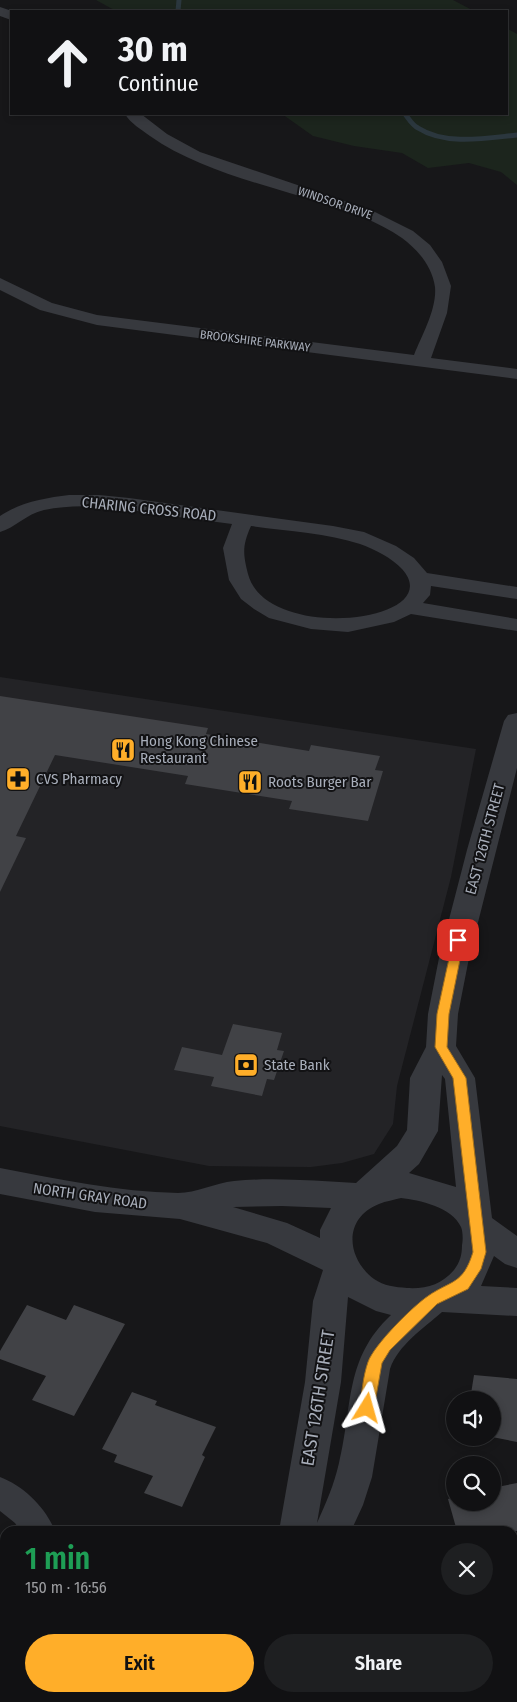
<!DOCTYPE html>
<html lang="en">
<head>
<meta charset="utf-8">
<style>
	:root { --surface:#111113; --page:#1e1f21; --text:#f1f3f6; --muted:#9c9da0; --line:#303133; --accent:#ffae29 }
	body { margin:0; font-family:"Fira Sans Condensed",sans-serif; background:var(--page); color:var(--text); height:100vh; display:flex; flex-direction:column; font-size:19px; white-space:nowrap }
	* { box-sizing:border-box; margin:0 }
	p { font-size:16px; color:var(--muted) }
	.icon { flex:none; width:28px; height:28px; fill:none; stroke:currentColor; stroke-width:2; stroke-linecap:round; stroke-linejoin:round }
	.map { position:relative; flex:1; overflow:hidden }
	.panel { position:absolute; left:0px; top:1526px; width:518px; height:176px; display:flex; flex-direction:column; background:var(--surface); border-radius:15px 15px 0 0; box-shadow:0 2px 8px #0003,0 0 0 1px var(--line) }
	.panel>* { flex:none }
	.banner { position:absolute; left:10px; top:10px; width:498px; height:105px; border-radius:0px; box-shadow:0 2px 8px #0003,0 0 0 1px var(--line); background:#111113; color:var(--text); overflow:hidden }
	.tools { position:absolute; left:446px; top:1391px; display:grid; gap:10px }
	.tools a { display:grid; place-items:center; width:55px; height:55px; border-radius:50%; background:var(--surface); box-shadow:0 2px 8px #0003,0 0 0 1px var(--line); font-size:25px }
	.pin { position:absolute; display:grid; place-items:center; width:42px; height:42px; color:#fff; margin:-21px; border-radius:10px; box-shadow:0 2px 8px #0006 }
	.me { position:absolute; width:55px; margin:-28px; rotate:8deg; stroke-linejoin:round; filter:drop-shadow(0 0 4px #0008) }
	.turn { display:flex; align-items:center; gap:18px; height:105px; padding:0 25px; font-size:22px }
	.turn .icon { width:65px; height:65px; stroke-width:2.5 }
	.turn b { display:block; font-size:35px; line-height:42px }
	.round { display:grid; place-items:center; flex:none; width:52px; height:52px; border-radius:26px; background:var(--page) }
	.head { display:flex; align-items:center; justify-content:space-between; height:85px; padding:0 25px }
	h1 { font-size:30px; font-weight:600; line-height:38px; color:#1e9e55 }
	.action { display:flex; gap:10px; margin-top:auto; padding:10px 25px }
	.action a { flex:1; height:58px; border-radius:30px; background:var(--accent); color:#111; font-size:20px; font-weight:600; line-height:58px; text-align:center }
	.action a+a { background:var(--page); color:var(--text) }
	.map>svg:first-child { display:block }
	.built { fill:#232326 }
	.green { fill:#1c251d }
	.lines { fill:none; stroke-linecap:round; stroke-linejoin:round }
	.stream { stroke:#2b373e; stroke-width:5 }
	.building { fill:#414246 }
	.minor { fill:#37393e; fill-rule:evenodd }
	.tertiary { fill:#37393e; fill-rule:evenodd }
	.route { fill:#ffae29; stroke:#a6711b }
	.labels { text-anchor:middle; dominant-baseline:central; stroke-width:4; stroke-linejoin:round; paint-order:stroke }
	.far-street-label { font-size:12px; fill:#a8aeba; stroke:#121214 }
	.street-label { font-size:15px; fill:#a8aeba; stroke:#121214 }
	.poi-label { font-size:15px; fill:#a8aeba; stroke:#121214; text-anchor:start }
	.near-street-label { font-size:18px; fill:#a8aeba; stroke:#121214 }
</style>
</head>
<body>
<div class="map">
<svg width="517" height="1702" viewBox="0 0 517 1702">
	<rect width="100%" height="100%" fill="#171719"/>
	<!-- built -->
	<path class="built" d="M0,677L476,749L451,877L397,1086L393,1124L374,1154L342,1163L311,1167L209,1166L0,1126Z"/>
	<!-- green -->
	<path class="green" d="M96,0H453L474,11H116Z
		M506,28L517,34V185L501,172L469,163L428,168L402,153L354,146L313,136L282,114H506Z"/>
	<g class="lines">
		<!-- stream -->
		<path class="stream" d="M178,11L179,0
			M405,114C409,119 412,125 418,128C446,146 487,138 517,135"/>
	</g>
	<!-- building -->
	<path class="building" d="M0,696L208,728L206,734L309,751L311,745L380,756L375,770L383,771L368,821L289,809L292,801L185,784L188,776L55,755L16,836L26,838L0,892Z
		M233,1024L282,1033L277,1050L284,1051L274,1080L267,1079L262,1096L211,1086L214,1077L174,1070L182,1047L222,1055Z
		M27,1305L66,1320L74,1305L125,1324L74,1416L32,1400L46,1376L0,1359V1351Z
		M474,1375L517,1379V1442L492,1437V1400H470Z
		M132,1392L157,1401L155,1405L216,1427L202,1455L205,1457L182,1507L144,1493L153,1476L114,1462L117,1455L102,1449Z
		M517,1483V1531H457L448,1499L455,1497V1502H492V1488Z"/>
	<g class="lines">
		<!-- minor -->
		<path class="minor" d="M0,7L12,11L11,20L0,16Z
			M125,114H141L167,134L200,152L371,210L413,231L430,245L442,262L451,286L447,313L431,358L517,369V379L97,325L40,310L0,290V278L52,303L97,315L414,355C422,335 437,309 435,287C432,266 418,250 402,238C378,221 349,212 322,203C266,185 198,170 150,136C142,130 130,123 125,114Z
			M69,495H99L129,498L333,526L364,532L396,546L414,558L427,573L517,587V599L431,586L430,595L423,603L517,619V631L411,614L394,622L348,632L311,629L269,618L254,609L241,599L229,580L223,548L232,524C212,521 191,519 171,516C130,510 86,501 44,510C26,514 15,528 0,532V516C21,502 45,498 69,495ZM251,526C286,531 327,533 360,544C374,549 392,558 402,569C450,622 266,644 248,574C243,554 242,546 251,526Z
			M0,1477C24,1486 46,1508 55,1531H20L15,1523L0,1511Z"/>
		<!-- tertiary -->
		<path class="tertiary" d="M517,713V768L469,958L458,1014L456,1046L475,1078L492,1218L517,1236V1268L505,1264L494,1256L481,1286L517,1288V1316L442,1312C424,1328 398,1345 390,1369L372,1477L363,1505L351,1531H279L305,1382L313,1301L323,1270L267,1243L180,1219L95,1212L0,1194V1168C59,1179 118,1192 178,1193C196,1193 215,1183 234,1181C274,1177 316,1181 356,1183L397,1146L407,1130L410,1078L426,1047L428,1014L439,958L467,850L504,721L508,715ZM442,1075L445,1079L456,1187L409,1173L419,1164L438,1131ZM401,1198C419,1200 452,1207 461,1227C463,1232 463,1240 462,1245C462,1255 460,1262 454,1270C441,1285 426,1289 407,1288C395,1287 384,1286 374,1279C346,1258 343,1218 379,1204C386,1201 394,1200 401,1198ZM282,1206L331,1208L320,1230V1238L287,1223L233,1207ZM348,1297L376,1311L391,1315C344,1359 353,1406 339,1463C334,1485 326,1503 317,1523L341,1382Z
			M246,1698H286L285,1702H245Z"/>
	</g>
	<!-- route -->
	<path class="route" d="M458,936L464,940L449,1014L447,1047L466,1078L486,1252L481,1269L468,1289L437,1304L390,1350L382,1363L374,1408L372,1412L367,1414L361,1412L359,1408C362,1393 363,1376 368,1362C374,1345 412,1307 428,1296C451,1280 463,1285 473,1252L453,1078L435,1047L437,1014L453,940Z"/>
	<!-- icons -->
	<defs>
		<symbol id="restaurant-square" viewBox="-11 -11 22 22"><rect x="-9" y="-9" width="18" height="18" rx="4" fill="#ffae29" stroke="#121214"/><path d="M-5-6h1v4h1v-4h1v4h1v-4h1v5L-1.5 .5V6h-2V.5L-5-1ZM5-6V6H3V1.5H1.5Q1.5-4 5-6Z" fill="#111"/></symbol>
		<symbol id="pharmacy-square" viewBox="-11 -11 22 22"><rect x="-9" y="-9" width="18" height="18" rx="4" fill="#ffae29" stroke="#121214"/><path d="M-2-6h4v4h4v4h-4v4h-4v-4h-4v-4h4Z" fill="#111"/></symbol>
		<symbol id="bank-square" viewBox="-11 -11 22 22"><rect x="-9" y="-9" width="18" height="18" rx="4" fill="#ffae29" stroke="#121214"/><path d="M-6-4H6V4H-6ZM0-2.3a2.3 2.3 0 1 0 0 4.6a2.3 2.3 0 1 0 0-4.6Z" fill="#111"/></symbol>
	</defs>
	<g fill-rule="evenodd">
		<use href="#restaurant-square" x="109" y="736" width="28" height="28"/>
		<use href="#pharmacy-square" x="4" y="765" width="28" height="28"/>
		<use href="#restaurant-square" x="236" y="768" width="28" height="28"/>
		<use href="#bank-square" x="232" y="1051" width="28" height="28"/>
	</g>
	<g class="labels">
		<!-- far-street labels -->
		<g class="far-street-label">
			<text transform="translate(335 203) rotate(19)">WINDSOR DRIVE</text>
			<text transform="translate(255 341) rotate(7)">BROOKSHIRE PARKWAY</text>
		</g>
		<!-- street labels -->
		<g class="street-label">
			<text transform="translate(149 509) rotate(6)">CHARING CROSS ROAD</text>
			<text transform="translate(485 839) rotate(-75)">EAST 126TH STREET</text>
			<text transform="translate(90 1196) rotate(8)">NORTH GRAY ROAD</text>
		</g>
		<!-- poi labels -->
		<g class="poi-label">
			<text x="140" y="741">Hong Kong Chinese<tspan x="140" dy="17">Restaurant</tspan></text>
			<text x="36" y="779">CVS Pharmacy</text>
			<text x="268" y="782">Roots Burger Bar</text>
			<text x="264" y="1065">State Bank</text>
		</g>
		<!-- near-street labels -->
		<g class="near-street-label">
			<text transform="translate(318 1398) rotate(-81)">EAST 126TH STREET</text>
		</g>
	</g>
</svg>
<div class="tools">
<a><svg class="icon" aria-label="sound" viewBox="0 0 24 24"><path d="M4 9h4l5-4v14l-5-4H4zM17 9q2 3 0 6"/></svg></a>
<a><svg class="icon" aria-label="search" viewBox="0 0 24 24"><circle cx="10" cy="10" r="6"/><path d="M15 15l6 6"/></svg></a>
</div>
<div class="pin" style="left:458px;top:940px;background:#d93025"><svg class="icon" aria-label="arrive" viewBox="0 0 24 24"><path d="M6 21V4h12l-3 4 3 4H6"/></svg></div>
<svg class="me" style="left:367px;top:1408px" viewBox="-20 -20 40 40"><path d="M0-17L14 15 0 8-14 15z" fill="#ffae29" stroke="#fff" stroke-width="4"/></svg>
<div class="banner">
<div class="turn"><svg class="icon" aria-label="ahead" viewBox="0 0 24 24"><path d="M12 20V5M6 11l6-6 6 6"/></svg><div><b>30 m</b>Continue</div></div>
</div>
<section class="panel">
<div class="head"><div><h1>1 min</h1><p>150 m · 16:56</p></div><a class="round"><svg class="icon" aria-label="close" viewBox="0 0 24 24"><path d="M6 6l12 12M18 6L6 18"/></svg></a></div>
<div class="action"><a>Exit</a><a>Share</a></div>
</section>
</div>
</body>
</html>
